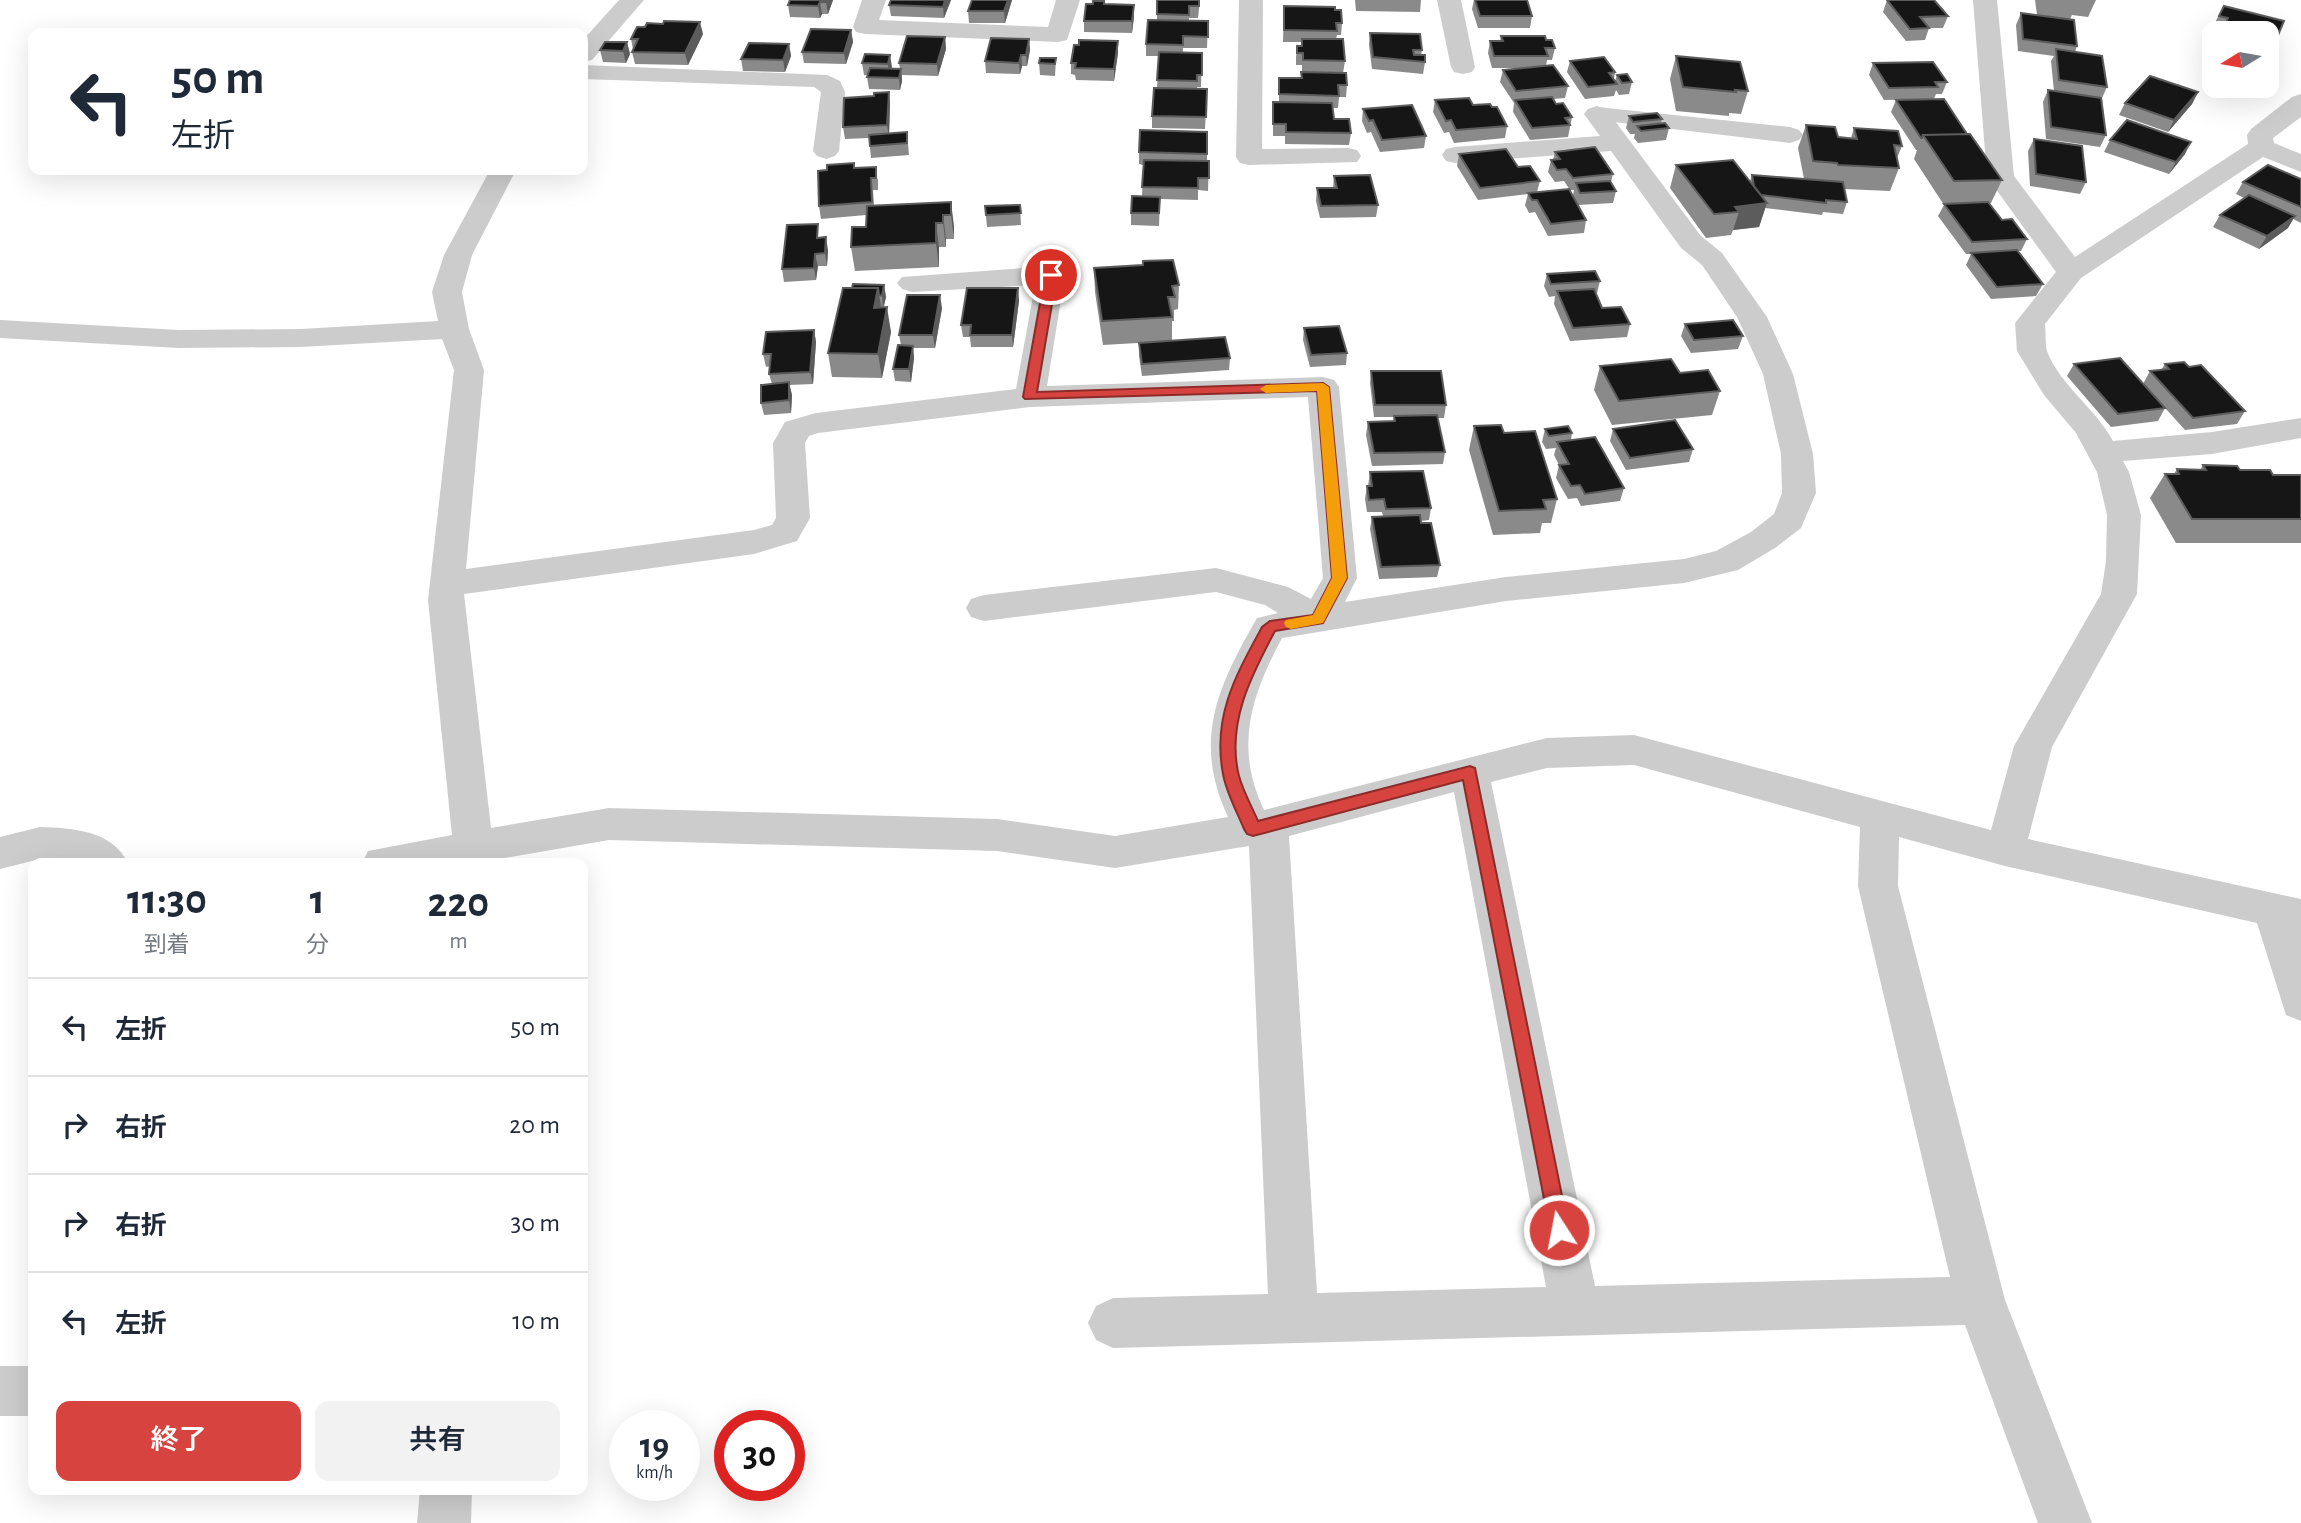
<!DOCTYPE html>
<html lang="ja">
<head>
<meta charset="utf-8">
<style>
	:root { --surface:#fff; --page:#f2f2f3; --text:#1f2937; --muted:#747a83; --line:#e0e1e3; --accent:#d74440 }
	body { margin:0; font-family:"Alegreya Sans","Noto Sans JP",sans-serif; background:var(--page); color:var(--text); height:100vh; display:flex; flex-direction:column; font-size:26px; white-space:nowrap }
	* { box-sizing:border-box; margin:0 }
	p { font-size:23px; color:var(--muted) }
	.icon { flex:none; width:38px; height:38px; fill:none; stroke:currentColor; stroke-width:2; stroke-linecap:round; stroke-linejoin:round }
	.map { position:relative; flex:1; overflow:hidden }
	.panel { position:absolute; left:28px; top:858px; width:560px; height:637px; display:flex; flex-direction:column; background:var(--surface); border-radius:14px; box-shadow:0 7px 28px #0002 }
	.panel>* { flex:none }
	.guide { position:absolute; left:28px; top:28px; width:560px; height:147px; border-radius:14px; box-shadow:0 7px 28px #0002; background:#fff; color:var(--text); overflow:hidden }
	.needle { width:46px; rotate:259deg }
	.fabs { position:absolute; left:2202px; top:21px; display:grid; gap:14px }
	.fabs a { display:grid; place-items:center; width:77px; height:77px; border-radius:14px; background:var(--surface); box-shadow:0 7px 28px #0002; font-size:35px }
	.speed { position:absolute; left:609px; top:1410px; display:flex; gap:14px; font-size:35px; font-weight:700; text-align:center }
	.speed>* { display:grid; place-content:center; width:91px; height:91px; border-radius:50%; background:var(--surface); box-shadow:0 7px 28px #0002; line-height:1 }
	.speed small { font-size:18px; font-weight:400 }
	.speed .limit { border:10px solid #d22; background:#fff; color:#111 }
	.pin { position:absolute; display:grid; place-items:center; width:60px; height:60px; color:#fff; margin:-30px; border:4px solid #fff; border-radius:50%; box-shadow:0 2px 7px #0007 }
	.me { position:absolute; width:77px; margin:-38px; rotate:349deg; stroke-linejoin:round; filter:drop-shadow(0 0 5px #0008) }
	.turn { display:flex; align-items:center; gap:24px; height:147px; padding:0 28px; font-size:32px }
	.turn .icon { width:91px; height:91px; stroke-width:2.5 }
	.turn b { display:block; font-size:49px; line-height:60px }
	.eta { display:flex; justify-content:space-evenly; align-items:center; height:119px; text-align:center }
	.eta b { font-size:42px; font-weight:600; line-height:49px }
	.button { display:flex; gap:14px; margin-top:auto; padding:14px 28px }
	.button a { flex:1; height:80px; border-radius:14px; background:var(--accent); color:#fff; font-size:28px; font-weight:600; line-height:80px; text-align:center }
	.button a+a { background:var(--page); color:var(--text) }
	ul { padding:0; list-style:none }
	li { display:flex; align-items:center; gap:21px; height:98px; padding:0 28px; border-top:2px solid var(--line) }
	li div { flex:1 }
	li b { display:block; font-size:26px }
	li em { font-style:normal }
	.map>svg:first-child { display:block }
	.lines { fill:none; stroke-linecap:round; stroke-linejoin:round }
	.lane { fill:#ccc; fill-rule:evenodd }
	.street { fill:#ccc; fill-rule:evenodd }
	.wall { fill:#8a8a8a }
	.shaded-wall { fill:#5c5c5c }
	.building { fill:#161616; stroke:#5c5c5c; stroke-width:2 }
	.route { fill:#d74440; stroke:#8c2c2a; stroke-width:2 }
	.slow { fill:#f59e0b }
</style>
</head>
<body>
<div class="map">
<svg width="2301" height="1523" viewBox="0 0 2301 1523">
	<rect width="100%" height="100%" fill="#fff"/>
	<g class="lines">
		<!-- lane -->
		<path class="lane" d="M583,65L827,75L840,81L845,92L839,151L835,156L826,159L817,156L813,151L821,92L814,87L583,79Z
			M1597,107L1790,127L1799,130L1803,135L1799,140L1790,143L1588,119L1585,114L1588,109Z"/>
		<!-- street -->
		<path class="street" d="M619,0H644L592,60L583,62V40Z
			M862,0H886L879,20L1048,27L1056,0H1080L1067,40L1058,42L865,34L856,32L853,27Z
			M1239,0H1263L1262,149L1348,148L1357,150L1361,156L1357,162L1249,165L1240,163L1236,157Z
			M1437,0H1461L1475,67L1472,72L1463,74L1454,72L1451,67Z
			M1973,0H1997L2014,176L2075,257L2248,144L2247,135L2251,129L2292,97L2301,94V117L2273,138L2274,143L2301,154V172L2263,157L2081,278L2045,324C2046,332 2045,344 2047,351C2059,384 2096,409 2113,441L2212,432L2301,418V438L2212,454L2123,461L2129,472L2141,515L2137,594L2052,747L2028,839L2301,899V1021L2286,1015L2257,923L2005,866L1899,837L1898,886L2005,1300L2092,1523H2038L1965,1325L1113,1348L1096,1340L1088,1323L1096,1306L1113,1298L1268,1294L1249,846L1115,868L997,851L609,840L493,860V863H362L368,851L452,835L428,600L454,370L442,339L301,347L179,348L0,338V320L179,330L301,329L438,321L432,292L444,255L490,170H516L472,255L462,292L469,329L484,370L466,569L754,530L772,525L776,518L773,443L785,422L816,413L1016,389L1035,285L912,292L902,289L897,283L902,277L1051,266L1061,269L1065,275L1047,386L1323,377L1334,380L1339,387L1357,578L1345,602L1506,577L1684,559L1716,551L1751,532L1774,514L1782,493L1781,454L1763,374L1737,317L1702,265L1681,248L1611,151L1455,163L1446,161L1442,155L1446,149L1455,147L1600,136L1584,114L1588,109L1597,106L1606,109L1701,236L1722,253L1767,317L1793,374L1813,454L1816,493L1801,528L1775,548L1738,570L1684,583L1506,601L1282,638C1251,696 1234,747 1264,810L1547,738L1634,735L1991,830L2014,746L2101,594L2106,561L2107,515L2097,472L2076,433L2044,395L2017,351L2015,323L2056,272L1987,177ZM1308,397L1323,578L1311,599L1288,587L1216,568L984,595L971,599L966,608L971,617L984,621L1216,592L1265,605L1278,613L1257,618C1218,686 1192,740 1228,817L1115,836L997,819L609,808L491,828L464,594L754,554L797,541L810,518L805,443L809,436L818,433L1030,407ZM1634,765L1860,827L1858,886L1950,1277L1595,1286L1491,782L1547,768ZM1454,792L1546,1287L1317,1293L1289,836Z
			M40,827C72,828 112,830 128,863H75L40,859L0,869V837Z
			M0,1366H33V1416H0Z
			M420,1489H472L471,1523H417Z"/>
	</g>
	<!-- wall -->
	<path class="wall" d="M790,0H833L828,14H822L820,18L790,17L788,5Z
		M891,0H951L944,18L891,16L889,5Z
		M972,0H1012L1005,23H969L968,11Z
		M1157,0H1200L1198,18H1189V21H1208L1207,48H1183V53H1202L1201,87H1197V89H1207L1205,129L1152,128V116L1157,88L1159,56H1146V44L1157,21Z
		M1355,0H1421L1420,12L1356,11Z
		M1474,0H1527L1532,16L1530,28H1478L1472,9Z
		M1887,0L1948,16L1943,28H1929L1925,40L1906,41L1883,12Z
		M2035,0H2096L2088,17L2072,15L2070,19L2077,46L2075,52L2107,87L2102,98L2106,135L2100,147L2046,139L2043,102L2048,90L2054,91L2051,61L2054,56L2018,51L2016,25L2021,13L2037,15Z
		M1104,4L1134,16L1132,33L1084,32V21Z
		M1284,6L1335,10L1342,23L1341,35H1337L1336,39L1345,61L1343,73L1347,85L1346,97H1339L1338,108H1333L1334,119L1351,133L1349,145L1285,144V136H1273V102H1279V78H1301V72H1302V65H1296V58L1297,46H1301L1302,42H1283Z
		M2224,6L2284,21L2273,47L2267,59L2266,33H2221L2222,30L2212,28Z
		M851,30L853,42L846,64L804,63L802,52Z
		M1370,33L1422,50L1421,55L1425,62L1423,74L1372,69L1369,45Z
		M703,34L688,65L635,64L632,52L633,49L631,39Z
		M1501,36L1546,40L1555,48L1552,60H1547L1546,66L1568,86L1565,98L1553,99L1556,104L1572,117L1568,137L1530,140L1513,112L1514,103L1500,82L1503,70L1524,68H1492L1488,53L1490,41H1500Z
		M945,37L946,49L938,76L902,75V81L900,90L869,89L867,77L868,75H864L862,63L890,55L891,69H900L899,63Z
		M1029,39L1030,50L1027,66H1022L1020,74L986,73L985,61Z
		M627,42L630,54L626,63L603,62L600,50Z
		M789,44L791,56L785,72L743,71L741,59Z
		M1118,53L1114,81L1076,80L1075,75L1071,74V63Z
		M1676,56L1748,91L1741,114L1729,113V116L1676,111L1670,79Z
		M1056,58L1055,76L1040,75L1039,63Z
		M1570,61L1615,72L1614,79L1615,81L1617,75L1632,82L1629,94L1619,95L1616,90L1614,96L1585,99L1567,72Z
		M1873,63L1947,82L1942,94H1936L1934,99L1884,100L1869,75Z
		M889,92L890,104L889,134L907,132L909,155L871,158L869,138L845,139L843,127L874,96Z
		M2198,92L2192,104L2168,132L2119,115L2125,103Z
		M1435,100L1492,107L1507,126L1505,138L1454,143L1449,132L1444,133L1433,112Z
		M1896,100L1967,134L2002,180L1991,203L1989,204L2002,220L2027,239L2021,251H2018L2043,284L2036,296L1991,299L1966,265L1971,254H1966L1938,216L1944,205L1914,159L1917,150H1916L1891,112Z
		M1363,109L1426,136L1424,148L1380,152L1371,132L1367,133L1362,121Z
		M1629,116L1662,119L1661,123L1669,128L1666,140L1638,143L1634,138L1635,134H1630L1626,128Z
		M1806,125L1838,137L1851,138L1854,128L1902,146L1897,158L1899,168L1890,191L1844,189L1847,202L1843,214L1823,212L1822,215L1765,208L1759,227L1733,230L1731,235L1706,238L1670,188L1676,165L1750,181L1752,175L1804,179L1798,148Z
		M1207,132V161H1209L1208,191L1198,190V200L1160,199L1159,226L1131,225V213L1142,197L1143,165L1139,164V152Z
		M2034,139L2086,182L2080,194L2030,186L2028,151Z
		M2110,140L2185,154L2169,174L2104,152Z
		M1555,152L1613,174L1611,182L1616,191L1613,203L1578,205L1586,220L1584,233L1548,236L1535,212L1529,213L1525,205L1528,194L1478,200L1457,166L1459,154L1518,167L1540,181L1537,192L1576,202L1573,195L1574,190H1570L1564,181L1555,182L1548,172L1551,160H1553Z
		M854,163L855,168L878,179V190H873L874,206L951,202L954,239H946V247H939V267L855,271L851,247L866,227V215L821,219L819,206L827,170Z
		M1334,176L1378,205L1376,217L1320,218L1316,201L1317,188H1333Z
		M2301,179V223L2293,219L2288,228L2259,249L2213,227L2220,215L2244,198L2236,194L2243,182Z
		M1020,205L1021,225L987,227L985,206Z
		M820,238L828,250L827,266H818L816,280L784,282L782,269Z
		M1094,268L1179,285L1178,309L1174,310V321H1172V341L1103,345L1095,292Z
		M1547,274L1600,281L1597,293H1596L1602,308L1630,324L1627,337L1570,341L1554,304L1555,296L1549,297L1544,286Z
		M884,285L886,297L884,307L891,332L882,378L832,377L828,353L852,288Z
		M1018,288L1019,301L1013,347H971L970,337H963L961,325Z
		M942,308L935,348H913L914,358L911,382L895,381L893,369L901,345L899,335Z
		M1685,324L1743,336L1738,349L1691,353L1681,336Z
		M1304,328L1347,353L1346,365L1310,367L1303,340Z
		M814,330L816,342L813,384L789,385L792,395L791,413L764,415L761,403L772,384L769,374L770,366L766,367L763,354Z
		M1139,343L1230,358L1229,370L1142,376L1139,356Z
		M2074,364L2143,384L2150,371L2161,370L2165,364L2189,367L2245,411L2237,424L2185,430L2157,399L2165,408L2158,421L2111,427L2067,376Z
		M1600,366L1680,373L1720,391L1712,415L1612,425L1594,390Z
		M1371,371L1446,405L1444,418H1437L1445,452L1443,464L1372,466L1366,435L1368,422L1393,421L1394,417H1374L1370,383Z
		M1474,426L1504,433L1557,499L1551,523H1542L1540,533L1493,535L1469,450Z
		M1545,429L1572,433L1571,440L1624,488L1620,501L1581,506L1577,498L1568,499L1556,478L1559,465L1554,455L1556,448L1546,449L1542,442Z
		M1613,429L1693,449L1689,462L1626,470L1610,441Z
		M2203,465L2273,475H2301V543H2176L2150,498L2165,474H2174L2177,469L2200,470Z
		M1370,472L1431,508L1429,520L1421,521L1440,565L1437,577L1379,579L1370,529L1372,517L1383,516L1382,512H1367L1365,499L1367,486H1368Z"/>
	<!-- shaded-wall -->
	<path class="shaded-wall" d="M827,0H833L828,14L826,2Z
		M945,0H951L944,18L943,7Z
		M1008,0H1012L1005,23L1004,11Z
		M820,2L822,14L820,18L818,6Z
		M1134,5V16L1132,33V21Z
		M700,22L703,34L688,65L685,53Z
		M851,30L853,42L846,64L844,53Z
		M945,37L946,49L938,76L937,64Z
		M1029,39L1030,50L1027,66L1026,55Z
		M1118,41V53L1114,81V69Z
		M627,42L630,54L626,63L623,51Z
		M789,44L791,56L785,72L783,60Z
		M890,55L892,67L889,75L888,64Z
		M1021,55L1022,66L1020,74L1019,63Z
		M901,69L902,81L900,90L899,78Z
		M889,92L890,104L889,137L887,125Z
		M2198,92L2192,104L2168,132L2174,120Z
		M2191,142L2185,154L2169,174L2176,162Z
		M951,202L954,226V239L951,215Z
		M1767,203L1759,227L1733,230L1739,212L1735,207Z
		M943,215L946,239V247L943,223Z
		M2295,216L2288,228L2259,249L2267,236Z
		M936,223L939,247V267L936,243Z
		M826,237L828,250L827,266L825,253Z
		M815,254L818,266L816,280L814,268Z
		M884,285L886,297L883,308L882,296Z
		M878,288L882,312L874,308Z
		M1018,288L1019,301L1013,347L1012,335Z
		M940,295L942,308L935,348L933,335Z
		M887,307L891,332L882,378L878,354Z
		M814,330L816,342L813,384L810,372Z
		M913,346L914,358L911,382L909,369Z
		M789,382L792,395L791,413L789,400Z"/>
	<!-- building -->
	<path class="building" d="M790,0H827L826,2H820L818,6L788,5Z
		M891,0H945L943,7L889,5Z
		M972,0H1008L1004,11H968Z
		M1157,0H1199V6H1189V15L1157,14Z
		M1475,0H1527L1532,16H1480Z
		M1887,0H1934L1948,16L1920,17L1929,28L1910,29Z
		M1093,1H1104V4L1134,5L1132,21H1084L1086,4H1093Z
		M1284,6L1335,7V10H1341L1342,23H1336L1337,31L1284,30Z
		M2224,6L2284,21L2273,47L2266,45V33H2221L2228,18L2219,16Z
		M2021,13L2074,20L2077,46L2023,39Z
		M1148,20L1208,21V37L1183,36V45L1146,44Z
		M664,21L700,22L685,53L632,52L638,39H631L637,27H645L647,23L663,24Z
		M811,29L851,30L844,53L802,52Z
		M1370,33L1420,34L1422,50H1413L1414,55H1425V62L1373,57Z
		M907,36L945,37L937,64L899,63Z
		M1501,36H1545L1546,40H1552L1555,48H1545L1548,56H1494L1490,41H1503Z
		M991,38L1029,39L1026,55H1021L1019,63L985,61Z
		M1302,39H1343L1345,61L1303,60V53H1297V46H1302Z
		M1079,40L1118,41L1114,69L1075,68L1076,63H1071L1074,45H1079Z
		M605,42H627L623,51L600,50Z
		M749,43L789,44L783,60L741,59Z
		M2056,49L2102,56L2107,87L2059,80Z
		M1159,52L1202,53V75H1197V81L1157,80Z
		M865,54L890,55L888,64L862,63Z
		M1676,56L1740,62L1748,91L1735,90L1736,92L1683,87Z
		M1604,57L1615,72L1609,73L1617,84L1588,87L1570,61Z
		M1040,58H1056L1055,64L1039,63Z
		M1933,62L1947,82H1935L1938,87L1889,88L1873,63Z
		M1553,65L1568,86L1516,91L1503,70Z
		M870,68L901,69L899,78L867,77Z
		M1301,72L1346,73L1347,85H1338L1339,96L1279,94V78H1302Z
		M1627,74L1632,82L1622,83L1617,75Z
		M2150,76L2198,92L2174,120L2125,103Z
		M1154,88L1207,89L1206,117L1152,116Z
		M2048,90L2101,98L2106,135L2051,127Z
		M889,92L887,125L843,127L844,98L874,96V93Z
		M1552,97L1556,104L1563,103L1572,117L1565,118L1570,125L1532,128L1515,100Z
		M1469,98L1473,105L1490,104L1492,107H1497L1507,126L1456,130L1451,120L1446,121L1435,100Z
		M1944,99L1967,134L1923,135L1922,138H1921L1896,100Z
		M1273,102L1332,103L1334,119H1349L1351,133L1286,132V124H1273Z
		M1412,105L1426,136L1382,140L1373,120L1369,121L1363,109Z
		M1657,113L1662,119L1633,122L1629,116Z
		M2127,120L2191,142L2176,162L2110,140Z
		M1665,123L1669,128L1641,131L1637,126Z
		M1806,125L1835,127L1838,137L1857,139L1854,128L1898,131L1902,146L1894,145L1899,168L1838,165L1837,163L1813,161Z
		M1140,130L1207,132V154L1139,152Z
		M907,132V143L870,146L869,135Z
		M1970,134L2002,180L1954,181L1923,135Z
		M2034,139L2082,146L2086,182L2036,174Z
		M1595,147L1613,174L1573,178L1566,169L1557,170L1551,160L1560,159L1555,152Z
		M1506,149L1518,167L1530,166L1540,181L1480,188L1459,154Z
		M1144,160L1209,161V178H1198V188L1142,187Z
		M1733,160L1767,203L1735,207L1739,212L1714,214L1676,165Z
		M854,163V168L876,167V178H871L872,202L819,206L818,171L827,170V165Z
		M2268,165L2301,179V207L2243,182Z
		M1370,175L1378,205L1321,206L1317,188H1337L1334,176Z
		M1752,175L1843,182L1847,202L1826,200V203L1761,195L1754,186Z
		M1610,181L1616,191L1580,193L1576,183Z
		M1569,189L1586,220L1551,224L1537,200H1532L1528,193Z
		M2249,195L2295,216L2267,236L2220,215Z
		M1132,196L1160,197L1159,213H1131Z
		M951,202V215H943V223H936V243L851,247L852,227H866L867,206Z
		M1988,202L2002,220L2012,219L2027,239L1972,242L1944,204Z
		M1020,205L1021,213L986,215L985,206Z
		M818,224L817,238L826,237L825,253L815,254L814,268L782,269L787,225Z
		M2017,250L2043,284L1997,287L1971,253Z
		M1173,260L1179,285L1172,286L1175,297H1168L1172,317L1102,321L1094,268L1143,265V261Z
		M1595,271L1600,281L1551,284L1547,274Z
		M853,284L884,285L882,296L879,295L878,288H852Z
		M843,288H878L874,308L887,307L878,354L828,353Z
		M967,288H1018L1012,335H970L971,325H961Z
		M1594,289L1602,308L1621,307L1630,324L1573,328L1557,291Z
		M907,295H940L933,335H899Z
		M1733,320L1743,336L1694,340L1685,324Z
		M1339,326L1347,353L1311,355L1304,328Z
		M814,330L810,372L769,374L771,354H763L766,332Z
		M1225,337L1230,358L1142,364L1139,343Z
		M898,345L913,346L909,369H893Z
		M2120,358L2165,408L2118,414L2074,364Z
		M1671,359L1680,373L1708,370L1720,391L1619,401L1600,366Z
		M2184,362L2189,367L2201,365L2245,411L2193,418L2150,371L2169,369L2165,364Z
		M1371,371H1441L1446,405H1375Z
		M789,382V400L761,403V385Z
		M1437,415L1445,452L1374,453L1368,422L1395,421L1394,416Z
		M1675,420L1693,449L1630,458L1613,429Z
		M1501,425L1504,433L1535,431L1557,499L1543,500L1546,509L1499,511L1474,426Z
		M1568,426L1572,433L1549,436L1545,429Z
		M1595,437L1624,488L1585,494L1580,485L1571,486L1559,465L1569,464L1557,442Z
		M2203,465L2237,466L2240,470H2270L2273,475H2301V519H2192L2165,474H2179L2177,469L2206,470Z
		M1423,471L1431,508L1386,509L1384,499L1369,500L1367,486H1372L1370,472Z
		M1420,515L1421,523H1431L1440,565L1381,567L1372,517Z"/>
	<!-- route -->
	<path class="route" d="M1051,272L1057,275L1037,392L1323,383L1329,387L1347,578L1323,623L1275,631C1251,676 1226,724 1239,776C1243,791 1252,807 1258,821L1470,766L1475,768L1569,1230L1566,1236L1559,1239L1552,1236L1550,1230L1463,780L1253,836L1247,834L1244,829C1237,812 1226,792 1223,774C1212,716 1236,675 1262,627L1270,621L1313,615L1332,578L1317,391L1025,399L1023,397L1045,275Z"/>
	<!-- slow -->
	<path class="slow" d="M1323,383L1329,387L1347,578L1323,623L1291,629L1286,627L1284,623L1286,620L1313,615L1332,578L1317,391L1266,393L1260,389L1266,385Z"/>
</svg>
<div class="fabs">
<a><svg class="needle" viewBox="-14 -14 28 28"><path d="M0-13l5 13h-10z" fill="#e53935"/><path d="M0 13l5-13h-10z" fill="#747a83"/></svg></a>
</div>
<div class="speed"><div>19<small>km/h</small></div><div class="limit">30</div></div>
<div class="pin" style="left:1051px;top:275px;background:#d93025"><svg class="icon" aria-label="arrive" viewBox="0 0 24 24"><path d="M6 21V4h12l-3 4 3 4H6"/></svg></div>
<svg class="me" style="left:1559px;top:1230px" viewBox="-20 -20 40 40"><circle r="17" fill="#d74440" stroke="#fff" stroke-width="3"/><path d="M0-11L8 9 0 5-8 9z" fill="#fff"/></svg>
<div class="guide">
<div class="turn"><svg class="icon" aria-label="left" viewBox="0 0 24 24"><path d="M17 20v-9H6M10 6l-5 5 5 5"/></svg><div><b>50 m</b>左折</div></div>
</div>
<section class="panel">
<div class="eta">
<div><b>11:30</b><p>到着</p></div>
<div><b>1</b><p>分</p></div>
<div><b>220</b><p>m</p></div>
</div>
<ul>
<li><svg class="icon" aria-label="left" viewBox="0 0 24 24"><path d="M17 20v-9H6M10 6l-5 5 5 5"/></svg><div><b>左折</b></div><em>50 m</em></li>
<li><svg class="icon" aria-label="right" viewBox="0 0 24 24"><path d="M7 20v-9h11M14 6l5 5-5 5"/></svg><div><b>右折</b></div><em>20 m</em></li>
<li><svg class="icon" aria-label="right" viewBox="0 0 24 24"><path d="M7 20v-9h11M14 6l5 5-5 5"/></svg><div><b>右折</b></div><em>30 m</em></li>
<li><svg class="icon" aria-label="left" viewBox="0 0 24 24"><path d="M17 20v-9H6M10 6l-5 5 5 5"/></svg><div><b>左折</b></div><em>10 m</em></li>
</ul>
<div class="button"><a>終了</a><a>共有</a></div>
</section>
</div>
</body>
</html>
